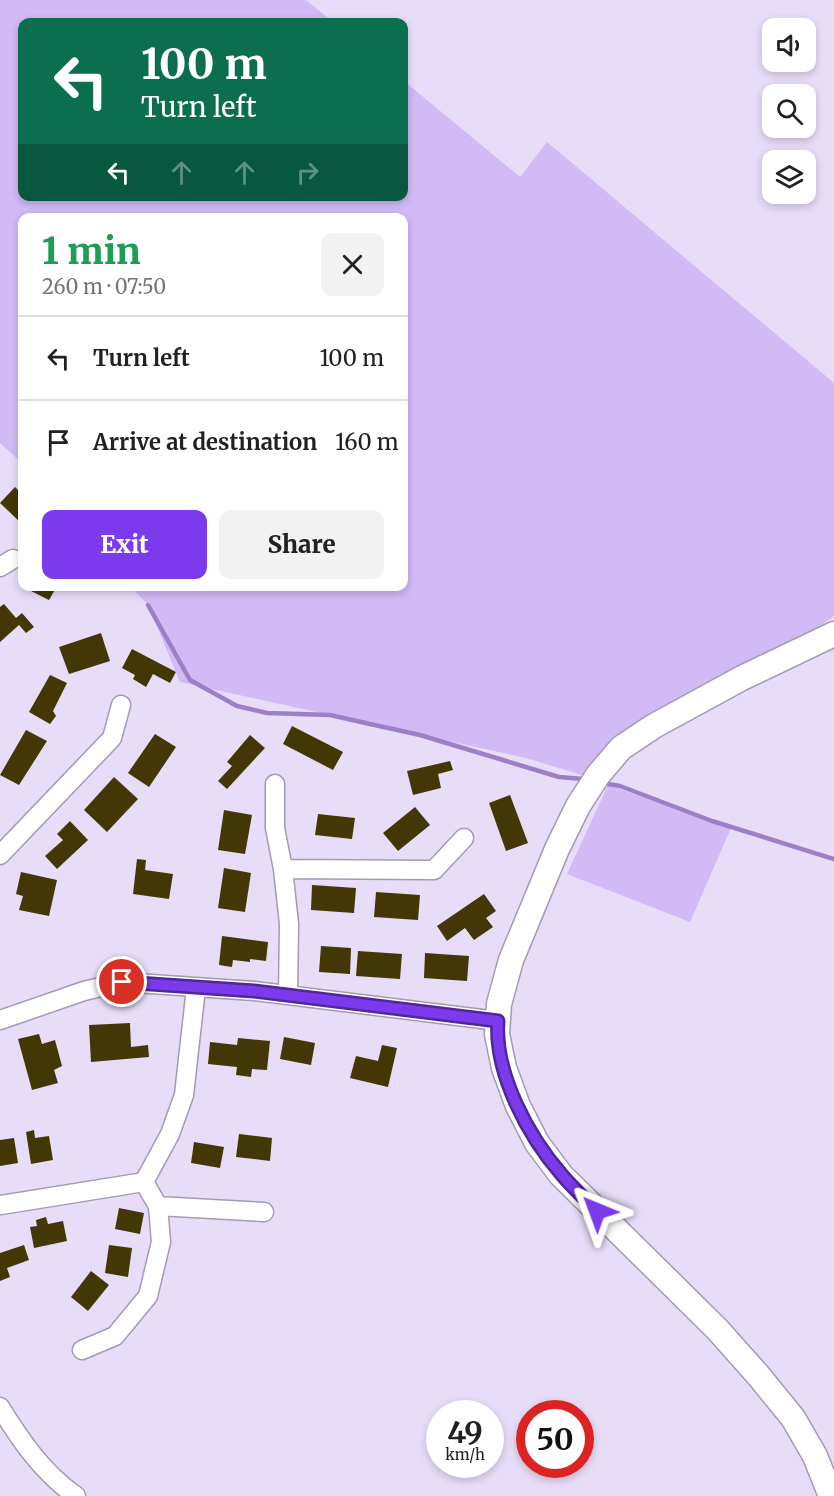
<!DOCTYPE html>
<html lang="en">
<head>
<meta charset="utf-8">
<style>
	:root { --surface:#fff; --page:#f2f2f2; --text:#202124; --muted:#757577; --line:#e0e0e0; --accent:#7c3aed }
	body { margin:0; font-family:Merriweather,serif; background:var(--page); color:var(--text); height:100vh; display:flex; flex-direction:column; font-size:22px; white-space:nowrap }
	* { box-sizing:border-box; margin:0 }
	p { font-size:20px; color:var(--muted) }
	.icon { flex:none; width:33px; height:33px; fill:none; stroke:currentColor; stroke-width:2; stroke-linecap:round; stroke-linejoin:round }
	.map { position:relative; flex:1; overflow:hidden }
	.details { position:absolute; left:18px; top:213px; width:390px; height:378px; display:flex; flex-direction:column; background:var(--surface); border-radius:12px; box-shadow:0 3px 9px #0003 }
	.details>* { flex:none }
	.hud { position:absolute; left:18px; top:18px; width:390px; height:183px; border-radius:12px; box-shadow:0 3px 9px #0003; background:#0b6e4f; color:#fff; overflow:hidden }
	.buttons { position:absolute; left:762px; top:18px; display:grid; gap:12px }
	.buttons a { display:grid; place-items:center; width:54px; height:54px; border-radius:12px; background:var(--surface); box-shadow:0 3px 9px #0003; font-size:30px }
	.speed { position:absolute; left:426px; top:1400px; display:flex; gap:12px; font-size:30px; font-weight:700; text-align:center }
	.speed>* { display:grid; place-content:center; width:78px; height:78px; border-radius:50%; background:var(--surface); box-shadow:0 3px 9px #0003; line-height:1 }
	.speed small { font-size:15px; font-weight:400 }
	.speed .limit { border:9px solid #d22; background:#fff; color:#111 }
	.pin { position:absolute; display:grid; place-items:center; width:51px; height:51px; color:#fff; margin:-26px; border:3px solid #fff; border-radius:50%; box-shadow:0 2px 6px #0007 }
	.me { position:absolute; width:66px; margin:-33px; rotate:316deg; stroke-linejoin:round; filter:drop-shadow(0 0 4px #0008) }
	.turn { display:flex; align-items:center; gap:21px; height:126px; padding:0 24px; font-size:27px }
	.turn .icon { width:78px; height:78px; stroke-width:2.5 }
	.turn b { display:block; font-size:42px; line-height:51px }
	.lanes { display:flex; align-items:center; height:57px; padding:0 24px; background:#0003; justify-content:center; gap:30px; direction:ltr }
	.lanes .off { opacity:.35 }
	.round { display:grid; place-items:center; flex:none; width:63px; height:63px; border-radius:12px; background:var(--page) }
	.overview { display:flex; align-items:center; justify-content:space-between; height:102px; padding:0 24px }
	h1 { font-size:36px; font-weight:800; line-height:45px; color:#1e9e55 }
	.primary-button { display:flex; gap:12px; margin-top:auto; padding:12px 24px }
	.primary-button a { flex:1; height:69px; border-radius:12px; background:var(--accent); color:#fff; font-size:24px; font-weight:800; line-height:69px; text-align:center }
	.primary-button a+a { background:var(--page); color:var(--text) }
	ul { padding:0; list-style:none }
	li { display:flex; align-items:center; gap:18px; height:84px; padding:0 24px; border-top:2px solid var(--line) }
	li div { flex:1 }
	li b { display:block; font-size:22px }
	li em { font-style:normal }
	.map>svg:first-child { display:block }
	.green { fill:#d1baf5 }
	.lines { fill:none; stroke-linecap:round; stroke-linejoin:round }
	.stream { stroke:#9d7fc7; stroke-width:4.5 }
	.building { fill:#433705 }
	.minor-casing { stroke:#a39ab3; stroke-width:21 }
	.secondary-casing { stroke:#a39ab3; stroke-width:27 }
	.minor { stroke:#fff; stroke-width:18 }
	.secondary { stroke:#fff; stroke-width:24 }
	.route-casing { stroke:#51269a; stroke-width:15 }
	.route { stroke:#7c3aed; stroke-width:10 }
</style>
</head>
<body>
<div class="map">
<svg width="834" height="1496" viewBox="0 0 834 1496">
	<rect width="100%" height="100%" fill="#e8ddf8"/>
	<!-- green -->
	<path class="green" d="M0,0H306L333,22H22V196H404V81L520,177L547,142L834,383V616L595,779L526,758L180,682L148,605L131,587L404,586V218H22V463L0,443Z
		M608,785L731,828L690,922L567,874Z"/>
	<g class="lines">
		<!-- stream -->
		<path class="stream" d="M148,605L190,680L237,706L267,713L330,715L370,724L420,735L559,777L583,779
			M608,784L620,786L712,821L834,859"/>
	</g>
	<!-- building -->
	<path class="building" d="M15,487L22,494V524L0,503Z
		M33,586H57L49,600L31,591Z
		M4,604L16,618L22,613L34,627L26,633L19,625L0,642V607Z
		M101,633L110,661L69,674L59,647Z
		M132,649L176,672L170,683L153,674L146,687L133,679L135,675L122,668Z
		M50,675L67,683L53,711L56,716L50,724L29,712Z
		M292,726L343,752L333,770L283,744Z
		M26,730L47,741L19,785L0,775Z
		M155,734L176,747L149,787L128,773Z
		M250,735L265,748L227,789L218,781L232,766L227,762Z
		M450,761L453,770L438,774L441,788L413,795L407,771Z
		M114,777L138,799L107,832L84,810Z
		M510,795L528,843L506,851L489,803Z
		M415,807L430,825L398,851L383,833Z
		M224,810L252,815L245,854L218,850Z
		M318,814L355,818L352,839L315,835Z
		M70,821L88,840L57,869L45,856L63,840L57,834Z
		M137,859L146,860L145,870L173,874L169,899L133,894Z
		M224,868L251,873L245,912L218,908Z
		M21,872L57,880L49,916L19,910L23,896L16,894Z
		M312,885L356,888L354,913L311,910Z
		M376,892L420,895L418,920L374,917Z
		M484,894L496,911L486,918L493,927L474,940L465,928L447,941L437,926Z
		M222,936L268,942L266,961L250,959V962L233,960L232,967L219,965Z
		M321,946L351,948L350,974L319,972Z
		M358,951L402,954L400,979L356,976Z
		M425,953L469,956L467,981L424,978Z
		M130,1023L131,1047L148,1045L149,1057L91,1062L89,1025Z
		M39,1034L42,1044L55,1040L62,1066L54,1070L58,1083L32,1090L18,1039Z
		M284,1037L315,1043L311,1065L280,1059Z
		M238,1038L270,1041L267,1070L252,1069L251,1077L236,1075L237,1067L208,1064L210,1042L237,1045Z
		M382,1045L397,1048L388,1087L350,1078L356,1056L378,1061Z
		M34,1130L35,1138L49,1136L53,1160L31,1164L26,1132Z
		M239,1134L272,1138L270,1161L236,1157Z
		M14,1138L18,1163L0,1166V1140Z
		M194,1142L224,1147L220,1168L191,1163Z
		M119,1208L144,1213L140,1234L115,1229Z
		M46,1217L48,1224L63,1221L67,1241L34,1248L30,1227L37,1226L36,1220Z
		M24,1245L29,1260L7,1268L10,1277L0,1281V1253Z
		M109,1245L132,1248L128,1277L105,1273Z
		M91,1271L109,1285L88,1311L71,1297Z"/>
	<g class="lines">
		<defs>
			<path id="minor" d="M0,567L13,559
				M275,784V828L283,869L289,924L288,995
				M0,855L112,738L121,705
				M283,869L434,870L464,838
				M0,1020L84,991L122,982L254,991L498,1021
				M1,1205L144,1182
				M158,1206L264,1212
				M82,1350L115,1336L148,1296L161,1242L158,1206L144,1182L170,1134L184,1095L196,988
				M0,1407C21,1441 43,1473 76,1496"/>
			<path id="secondary" d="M831,1496L815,1456L793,1418L758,1375L717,1329L561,1175L537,1143L518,1106L504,1068L497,1034L499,1004L511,960L557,849L578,806L598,775L621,748L654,726L742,678L834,634"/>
		</defs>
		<!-- minor casing -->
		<use href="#minor" class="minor-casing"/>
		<!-- secondary casing -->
		<use href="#secondary" class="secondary-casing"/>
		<!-- minor -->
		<use href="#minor" class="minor"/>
		<!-- secondary -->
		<use href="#secondary" class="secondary"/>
	</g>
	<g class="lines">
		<defs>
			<path id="route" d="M122,982L254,991L498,1021C494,1073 528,1136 562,1175C573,1188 585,1199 597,1211"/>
		</defs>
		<!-- route casing -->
		<use href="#route" class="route-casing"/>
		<!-- route -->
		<use href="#route" class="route"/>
	</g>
</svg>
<div class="buttons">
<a><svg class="icon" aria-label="sound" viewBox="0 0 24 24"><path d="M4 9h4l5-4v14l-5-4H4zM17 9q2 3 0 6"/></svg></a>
<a><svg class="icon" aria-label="search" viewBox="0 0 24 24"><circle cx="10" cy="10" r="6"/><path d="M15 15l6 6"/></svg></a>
<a><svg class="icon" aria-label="layers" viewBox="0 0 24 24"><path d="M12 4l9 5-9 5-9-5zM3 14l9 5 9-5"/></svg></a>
</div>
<div class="speed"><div>49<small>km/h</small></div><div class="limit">50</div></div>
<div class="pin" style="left:122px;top:982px;background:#d93025"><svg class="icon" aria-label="arrive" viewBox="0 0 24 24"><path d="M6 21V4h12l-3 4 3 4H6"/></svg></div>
<svg class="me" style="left:597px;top:1211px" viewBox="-20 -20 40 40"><path d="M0-17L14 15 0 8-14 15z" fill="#7c3aed" stroke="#fff" stroke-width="4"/></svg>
<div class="hud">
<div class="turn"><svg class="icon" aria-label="left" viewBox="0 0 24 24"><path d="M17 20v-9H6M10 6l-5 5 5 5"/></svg><div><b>100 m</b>Turn left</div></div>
<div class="lanes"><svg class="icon" aria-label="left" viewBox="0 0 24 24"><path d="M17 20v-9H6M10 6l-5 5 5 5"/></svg><svg class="icon off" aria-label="ahead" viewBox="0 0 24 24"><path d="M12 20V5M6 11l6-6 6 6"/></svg><svg class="icon off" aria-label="ahead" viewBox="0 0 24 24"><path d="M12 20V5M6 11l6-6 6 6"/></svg><svg class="icon off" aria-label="right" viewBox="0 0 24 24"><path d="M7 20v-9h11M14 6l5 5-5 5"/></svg></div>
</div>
<section class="details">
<div class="overview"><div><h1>1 min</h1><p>260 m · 07:50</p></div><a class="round"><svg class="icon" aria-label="close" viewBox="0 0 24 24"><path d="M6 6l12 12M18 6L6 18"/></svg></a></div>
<ul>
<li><svg class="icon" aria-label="left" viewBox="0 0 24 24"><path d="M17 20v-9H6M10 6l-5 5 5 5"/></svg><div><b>Turn left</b></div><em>100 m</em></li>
<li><svg class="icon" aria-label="arrive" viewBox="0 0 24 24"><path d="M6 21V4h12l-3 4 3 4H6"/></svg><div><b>Arrive at destination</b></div><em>160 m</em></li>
</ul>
<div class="primary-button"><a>Exit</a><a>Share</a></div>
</section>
</div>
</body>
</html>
